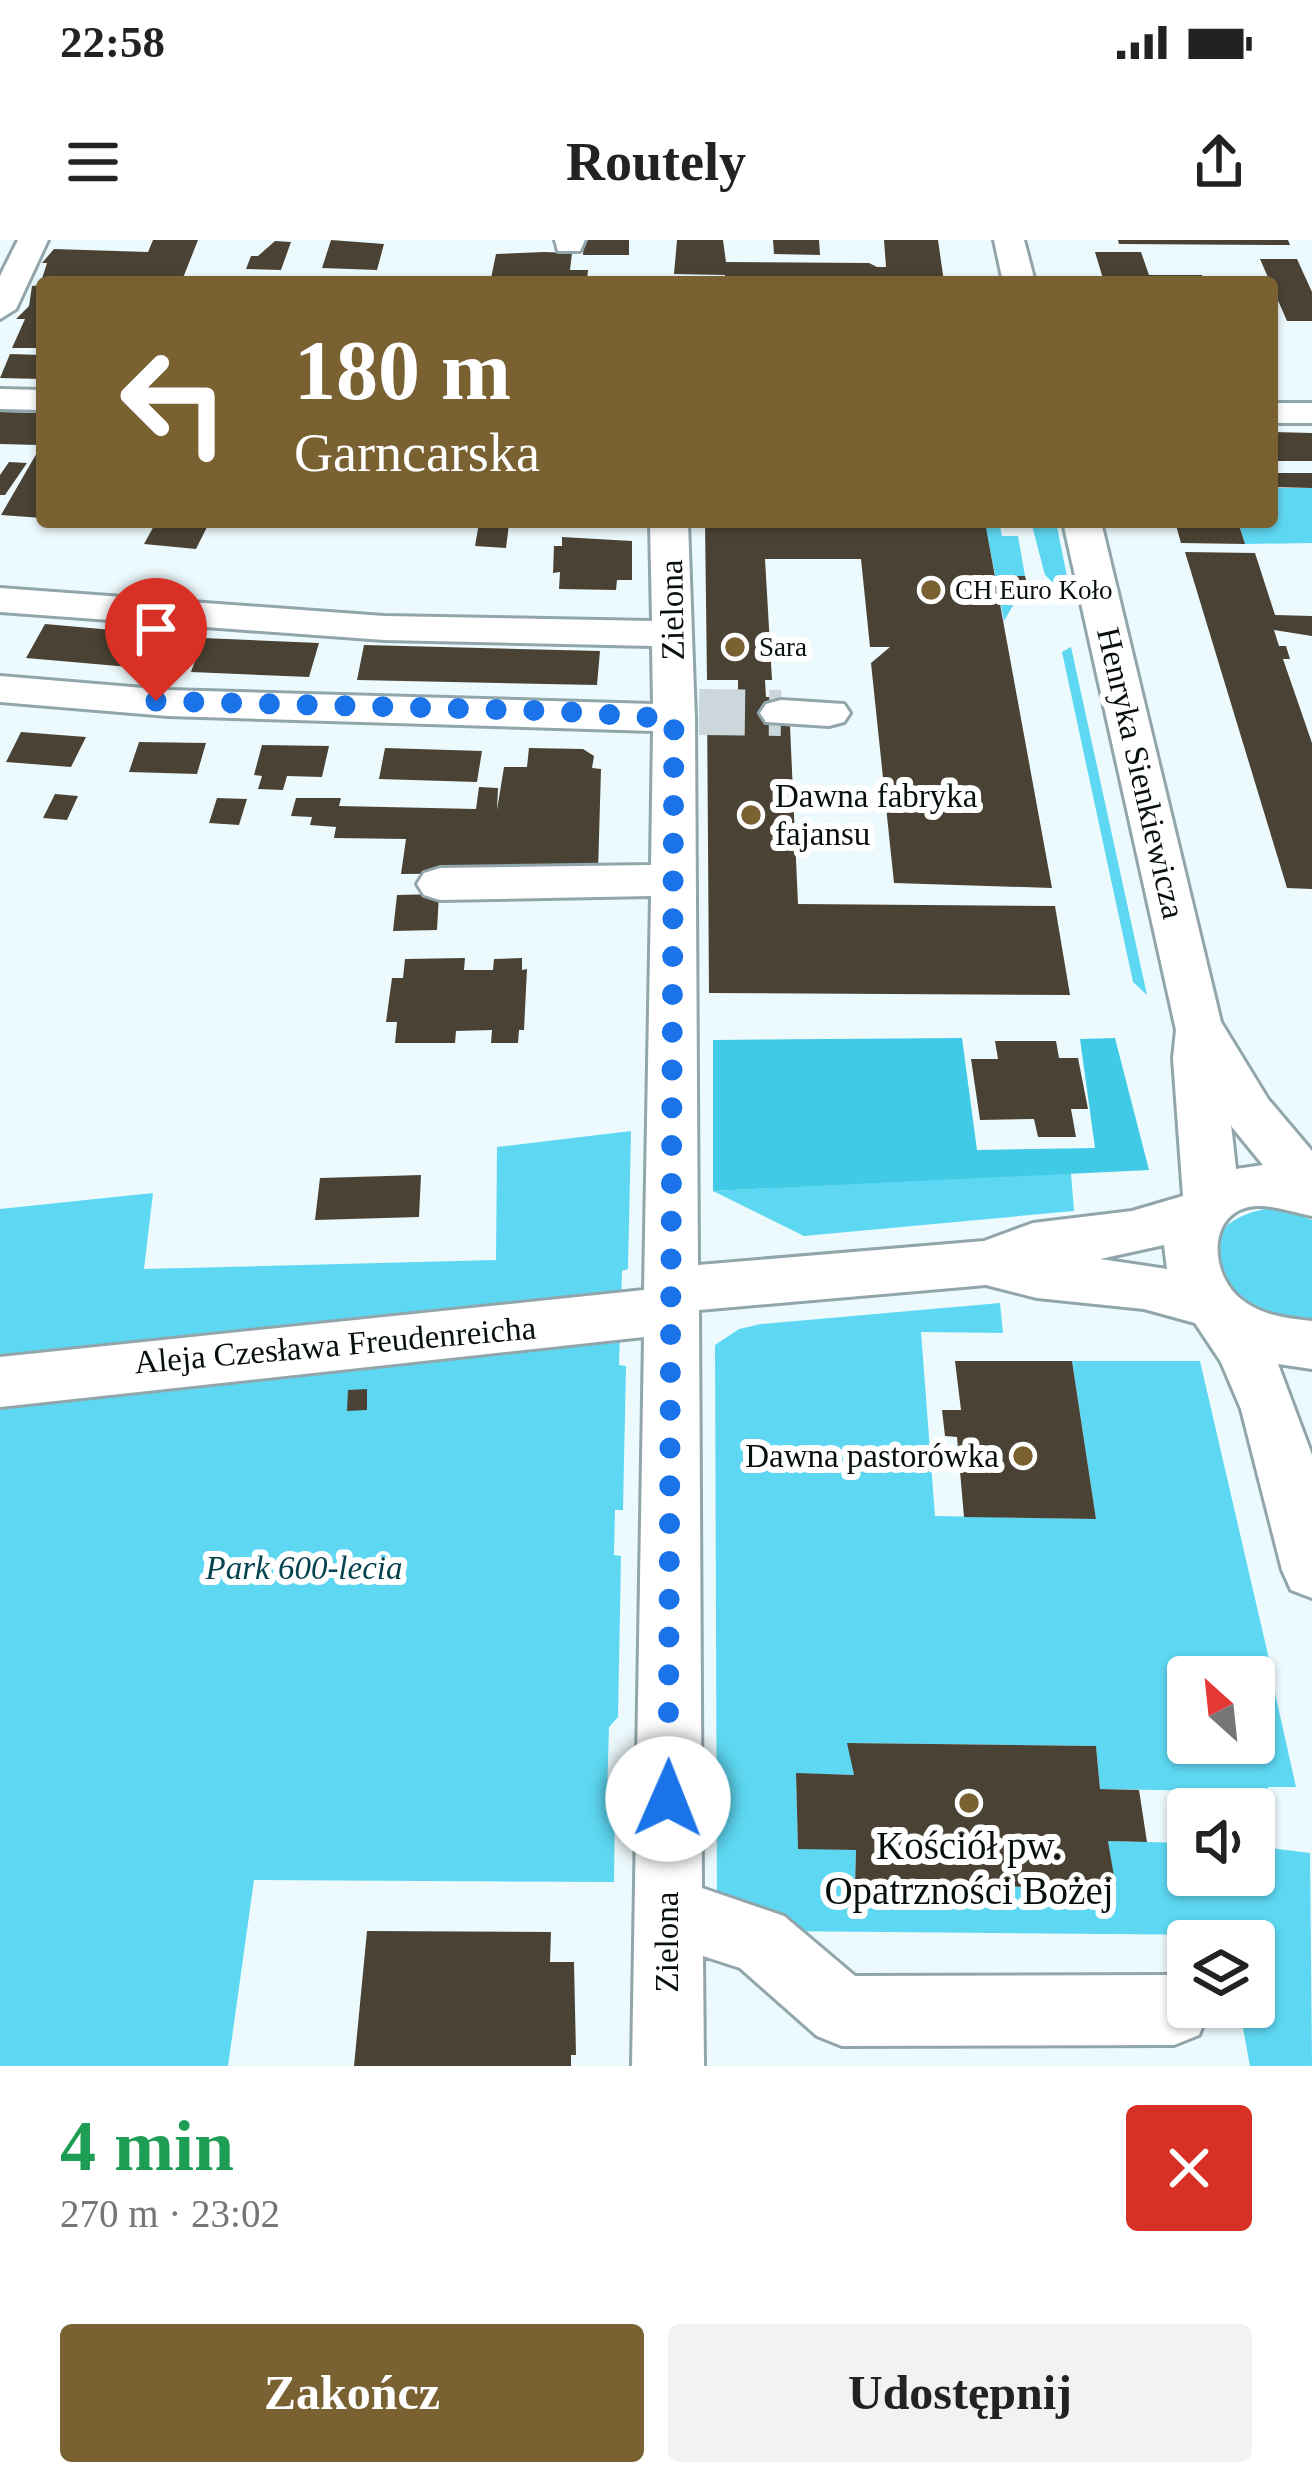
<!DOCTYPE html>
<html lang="pl">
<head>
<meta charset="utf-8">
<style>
	:root { --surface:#fff; --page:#f2f2f2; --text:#222; --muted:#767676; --accent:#7a6132 }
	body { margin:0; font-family:"Times New Roman",serif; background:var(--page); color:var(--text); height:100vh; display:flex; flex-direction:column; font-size:45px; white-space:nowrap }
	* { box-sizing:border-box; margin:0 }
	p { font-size:39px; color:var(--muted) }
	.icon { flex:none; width:66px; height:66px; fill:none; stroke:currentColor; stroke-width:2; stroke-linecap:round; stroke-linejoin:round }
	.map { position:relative; height:1826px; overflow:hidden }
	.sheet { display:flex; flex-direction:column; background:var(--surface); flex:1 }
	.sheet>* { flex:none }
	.hud { position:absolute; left:36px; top:36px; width:1242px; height:252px; border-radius:12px; box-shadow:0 3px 9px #0004; background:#7a6132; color:#fff; overflow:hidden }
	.needle { width:78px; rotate:333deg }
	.fabs { position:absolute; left:1167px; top:1416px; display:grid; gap:24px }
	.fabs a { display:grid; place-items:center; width:108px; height:108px; border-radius:12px; background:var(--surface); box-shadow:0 3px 9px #0004; font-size:60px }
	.pin { position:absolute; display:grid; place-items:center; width:102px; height:102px; color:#fff; margin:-123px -51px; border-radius:50% 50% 50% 0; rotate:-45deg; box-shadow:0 0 12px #0007 }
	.pin .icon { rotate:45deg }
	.me { position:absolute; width:132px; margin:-66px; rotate:1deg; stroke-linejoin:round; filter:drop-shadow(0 0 9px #0008) }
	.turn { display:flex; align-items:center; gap:42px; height:252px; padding:0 60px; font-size:54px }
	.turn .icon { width:156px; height:156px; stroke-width:2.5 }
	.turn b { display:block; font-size:84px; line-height:102px }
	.round { display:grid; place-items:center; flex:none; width:126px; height:126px; border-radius:12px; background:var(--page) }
	.summary { display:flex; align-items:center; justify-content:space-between; height:204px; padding:0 60px }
	h1 { font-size:72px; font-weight:800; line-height:90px; color:#1e9e55 }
	.cta { display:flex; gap:24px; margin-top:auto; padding:24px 60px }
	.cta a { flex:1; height:138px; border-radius:12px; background:var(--accent); color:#fff; font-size:48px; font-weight:800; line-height:138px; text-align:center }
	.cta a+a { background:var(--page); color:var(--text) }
	.status { display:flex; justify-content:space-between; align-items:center; height:84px; padding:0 60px; background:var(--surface); direction:ltr }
	.status svg { height:33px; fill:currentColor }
	header { display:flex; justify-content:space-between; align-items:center; height:156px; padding:0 60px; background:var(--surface); font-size:54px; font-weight:800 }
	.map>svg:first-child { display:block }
	.green { fill:#5ed8f2; fill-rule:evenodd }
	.forest { fill:#40cae6 }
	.building { fill:#4a4335 }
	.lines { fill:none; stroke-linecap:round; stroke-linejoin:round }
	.minor-tunnel { stroke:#cbd7da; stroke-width:46; stroke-dasharray:46 24; stroke-linecap:butt }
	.minor-casing { stroke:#91a6ab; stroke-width:6 }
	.minor { fill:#fff; fill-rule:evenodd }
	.route { stroke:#1a73e8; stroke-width:21; stroke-dasharray:0 37.8 }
	.poi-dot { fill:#7a6132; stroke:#fff; stroke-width:4.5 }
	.labels { text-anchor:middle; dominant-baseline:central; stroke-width:12; stroke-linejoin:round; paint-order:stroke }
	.far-poi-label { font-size:27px; fill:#080f11; stroke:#fff; text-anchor:start }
	.street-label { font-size:33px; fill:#080f11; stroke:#fff }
	.poi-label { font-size:33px; fill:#080f11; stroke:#fff; text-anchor:start }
	.park-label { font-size:33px; font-style:italic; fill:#05444f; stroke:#fff }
	.near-poi-label { font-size:39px; fill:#080f11; stroke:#fff }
</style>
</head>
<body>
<div class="status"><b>22:58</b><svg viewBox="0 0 49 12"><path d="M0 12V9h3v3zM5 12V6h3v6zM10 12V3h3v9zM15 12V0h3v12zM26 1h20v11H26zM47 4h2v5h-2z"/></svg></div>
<header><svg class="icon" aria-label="menu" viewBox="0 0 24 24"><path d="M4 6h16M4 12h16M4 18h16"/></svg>Routely<svg class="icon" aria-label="share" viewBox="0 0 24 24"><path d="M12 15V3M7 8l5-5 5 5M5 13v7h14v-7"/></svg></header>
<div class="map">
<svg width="1312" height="1826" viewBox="0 0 1312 1826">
	<rect width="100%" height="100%" fill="#edfafd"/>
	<!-- green -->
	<path class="green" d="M1272,248H1312V303L1245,304L1238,282H1272Z
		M999,282L1002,296H1018L1025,336L1000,337L1018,357L1004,381L985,283Z
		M1031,282H1056L1072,361L1045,335Z
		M1071,407L1147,755L1133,742L1062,412Z
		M631,891L628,1029L622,1031L619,1125L626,1126L623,1270H615L614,1315L621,1316L618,1477L609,1487L607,1557L615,1564L614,1642L254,1640L228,1826H0V969L153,953L144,1029L496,1020L497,907Z
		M1071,933L1074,971L804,996L713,951Z
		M1265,969L1286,970L1312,980V1079C1227,1080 1169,988 1265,969Z
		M1000,1063L1003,1093L921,1092L935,1276L1096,1279L1072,1121H1200L1269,1419H1258L1264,1444H1273L1296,1547H1268V1552L1100,1549L1096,1506L848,1503L854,1535L796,1534L798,1608L856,1610L855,1644L1115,1648L1108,1601L1188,1603V1635H1254V1606L1310,1613L1312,1826H1250L1239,1767H1254V1701H1227L1225,1695L775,1691L717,1669L715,1105L739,1089L761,1084ZM1188,1437H1254V1503H1188Z"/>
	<!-- forest -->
	<path class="forest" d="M962,798L977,910L1095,908L1080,799L1115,798L1149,930L713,951V800Z"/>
	<!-- building -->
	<path class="building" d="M153,0H198L183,38L41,42L47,23H42L54,9L148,12Z
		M331,0L384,4L377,30L322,28Z
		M584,0H629V15H583Z
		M677,0H723L726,22L869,23L877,27H886L884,0H938L944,42L822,37V42H725V35L674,34Z
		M773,0H819L820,15L774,14Z
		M1118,0H1288L1290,5L1119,4Z
		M275,1L291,2L281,30L246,29L251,16H258Z
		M544,12L572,13L570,30H588L587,40L491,38L496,14Z
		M1095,12H1141L1149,35H1202L1205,42H1104Z
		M1260,19H1297L1312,52V81H1287Z
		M42,45V108H12L25,79H16L29,66L32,46Z
		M10,114L42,115V139L0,138Z
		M0,172L42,173L38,205L0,204Z
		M1272,192L1312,193V221H1272Z
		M42,204V278L1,275Z
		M9,222L27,223L5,255H0V235Z
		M1272,233H1312V248L1272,247Z
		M156,282H205L208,285L196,309L144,304Z
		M705,282H985L1052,648L894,643L871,423L890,407H870L861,319H765L772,440H765L766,457H776L778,477L790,486L798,664L1055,666L1070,755L709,753L707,458L738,457V440H707Z
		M1175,282H1238L1245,304L1181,303Z
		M479,283L509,284L506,308L475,306Z
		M562,297L632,301V340H617L616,350L559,349L560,332L553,333L554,306H562Z
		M1185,312L1255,313L1275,375L1312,376V396L1274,390L1279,406H1286L1290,419H1283L1312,503V649L1287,648Z
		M1000,336H1025L1031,357H1005Z
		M45,384L158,394L141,428L26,418Z
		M203,398L319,403L309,437L191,432Z
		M364,405L600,411L597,445L357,440Z
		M21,492L86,497L71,527L6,522Z
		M139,502L206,503L197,534L129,532Z
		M262,505L329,506L322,537L287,536L283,550L258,549L262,536L254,535Z
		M385,508L482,511L477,542L379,539Z
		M529,508L583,509L594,516L592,528L601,529L598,632L401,634L406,599L334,598L336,587L310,585L312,577L291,576L296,558H341L339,566L476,569L479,547L498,548L497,570L504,527H527Z
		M55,554L78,556L67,580L43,578Z
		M217,558L247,559L239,585L209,583Z
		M439,654L437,690L393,691L397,655Z
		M465,718L464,730H493L494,719L522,718V730L527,729L524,790H519L518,803H491L492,790L456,791L455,803H395L397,782H386L392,738H403L405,719Z
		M995,801H1056L1059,818H1078L1088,869H1071L1076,897H1038L1034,879L980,880L971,819H998Z
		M421,935L419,977L315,980L320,938Z
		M955,1121H1072L1096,1279L964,1277L957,1197L945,1196L942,1170H961Z
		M367,1149V1170L347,1171L348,1150Z
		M847,1503L1096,1506L1100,1549L1139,1550L1147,1602L1108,1601L1116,1648L855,1645L856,1610L798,1609L796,1533L854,1535Z
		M367,1691L551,1692L550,1722H574L576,1815H571V1826H354Z"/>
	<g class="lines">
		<!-- minor-tunnel -->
		<path class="minor-tunnel" d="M699,472L781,473"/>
		<defs>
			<path id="minor" d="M18,0H48L16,69L0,79V36Z
				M555,0H585L580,11H558Z
				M994,0H1024L1035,42H1003Z
				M0,149L42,150V170L0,169Z
				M1272,163H1312V183H1272Z
				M650,282H688L695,479L698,1025L984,1001L1033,983L1132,971L1183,956L1173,818L1176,790L1063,282H1101L1221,782L1268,859L1312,911V976C1295,973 1273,965 1256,966C1206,970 1209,1034 1241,1059C1262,1076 1287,1078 1312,1081V1129L1278,1124L1312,1215V1358L1291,1350L1282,1330L1241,1169L1221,1122L1195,1083L1144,1069L1037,1058L986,1045L699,1070L702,1648L784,1676L855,1736L1174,1735L1188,1741V1767L1209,1770L1199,1795L1174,1805L842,1806L817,1796L740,1728L703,1716L704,1826H632L644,1097L0,1167V1117L644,1050L651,656L440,660L424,655L417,644L424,633L440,628L651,625L653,491L168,476L0,462V436L168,450L653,464L652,406L384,400L0,372V348L384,376L652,381ZM1231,884L1232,887L1263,925L1236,929ZM1164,1005L1167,1029L1100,1019Z
				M781,460L844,464L850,473L844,482L829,486L766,482L760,473L766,464Z"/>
		</defs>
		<!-- minor casing -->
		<use href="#minor" class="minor-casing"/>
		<!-- minor -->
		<use href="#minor" class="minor"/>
	</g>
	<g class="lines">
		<!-- route -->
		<path class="route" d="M156,461L556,471L674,479L668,1559"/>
	</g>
	<!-- markers -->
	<g class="poi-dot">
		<circle cx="931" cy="350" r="12"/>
		<circle cx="735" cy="407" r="12"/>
		<circle cx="751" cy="575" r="12"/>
		<circle cx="1023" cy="1216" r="12"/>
		<circle cx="969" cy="1563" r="12"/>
	</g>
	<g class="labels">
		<!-- far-poi labels -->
		<g class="far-poi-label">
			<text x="955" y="350">CH Euro Koło</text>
			<text x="759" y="407">Sara</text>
		</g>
		<!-- street labels -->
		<g class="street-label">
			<text transform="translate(672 370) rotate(-91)">Zielona</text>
			<text transform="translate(1141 533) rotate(77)">Henryka Sienkiewicza</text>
			<text transform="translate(335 1105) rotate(-5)">Aleja Czesława Freudenreicha</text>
			<text transform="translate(667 1702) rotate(-90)">Zielona</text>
		</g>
		<!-- poi labels -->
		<g class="poi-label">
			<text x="775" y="556">Dawna fabryka<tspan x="775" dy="38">fajansu</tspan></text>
			<text x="999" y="1216" text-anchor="end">Dawna pastorówka</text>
		</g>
		<!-- park labels -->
		<g class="park-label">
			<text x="304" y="1328">Park 600-lecia</text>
		</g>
		<!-- near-poi labels -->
		<g class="near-poi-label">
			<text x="969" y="1605">Kościół pw.<tspan x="969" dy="45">Opatrzności Bożej</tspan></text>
		</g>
	</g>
</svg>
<div class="fabs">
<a><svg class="needle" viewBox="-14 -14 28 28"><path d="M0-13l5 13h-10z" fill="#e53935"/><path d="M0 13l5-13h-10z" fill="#767676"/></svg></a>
<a><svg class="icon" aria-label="sound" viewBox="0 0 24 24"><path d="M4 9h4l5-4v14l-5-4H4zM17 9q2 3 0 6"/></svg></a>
<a><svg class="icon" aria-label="layers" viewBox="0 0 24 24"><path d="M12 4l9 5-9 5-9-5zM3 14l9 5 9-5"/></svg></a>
</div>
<div class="pin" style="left:156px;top:461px;background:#d93025"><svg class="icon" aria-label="arrive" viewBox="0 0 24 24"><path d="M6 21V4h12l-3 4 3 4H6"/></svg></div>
<svg class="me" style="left:668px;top:1559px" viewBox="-20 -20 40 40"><circle r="19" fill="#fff"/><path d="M0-13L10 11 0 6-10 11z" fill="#1a73e8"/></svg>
<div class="hud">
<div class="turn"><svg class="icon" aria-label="left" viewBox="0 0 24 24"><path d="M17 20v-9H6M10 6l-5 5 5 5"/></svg><div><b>180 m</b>Garncarska</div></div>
</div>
</div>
<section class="sheet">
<div class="summary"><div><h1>4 min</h1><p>270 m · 23:02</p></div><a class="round" style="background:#d93025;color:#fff"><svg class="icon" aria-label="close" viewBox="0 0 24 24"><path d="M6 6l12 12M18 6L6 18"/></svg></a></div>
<div class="cta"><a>Zakończ</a><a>Udostępnij</a></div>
</section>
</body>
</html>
